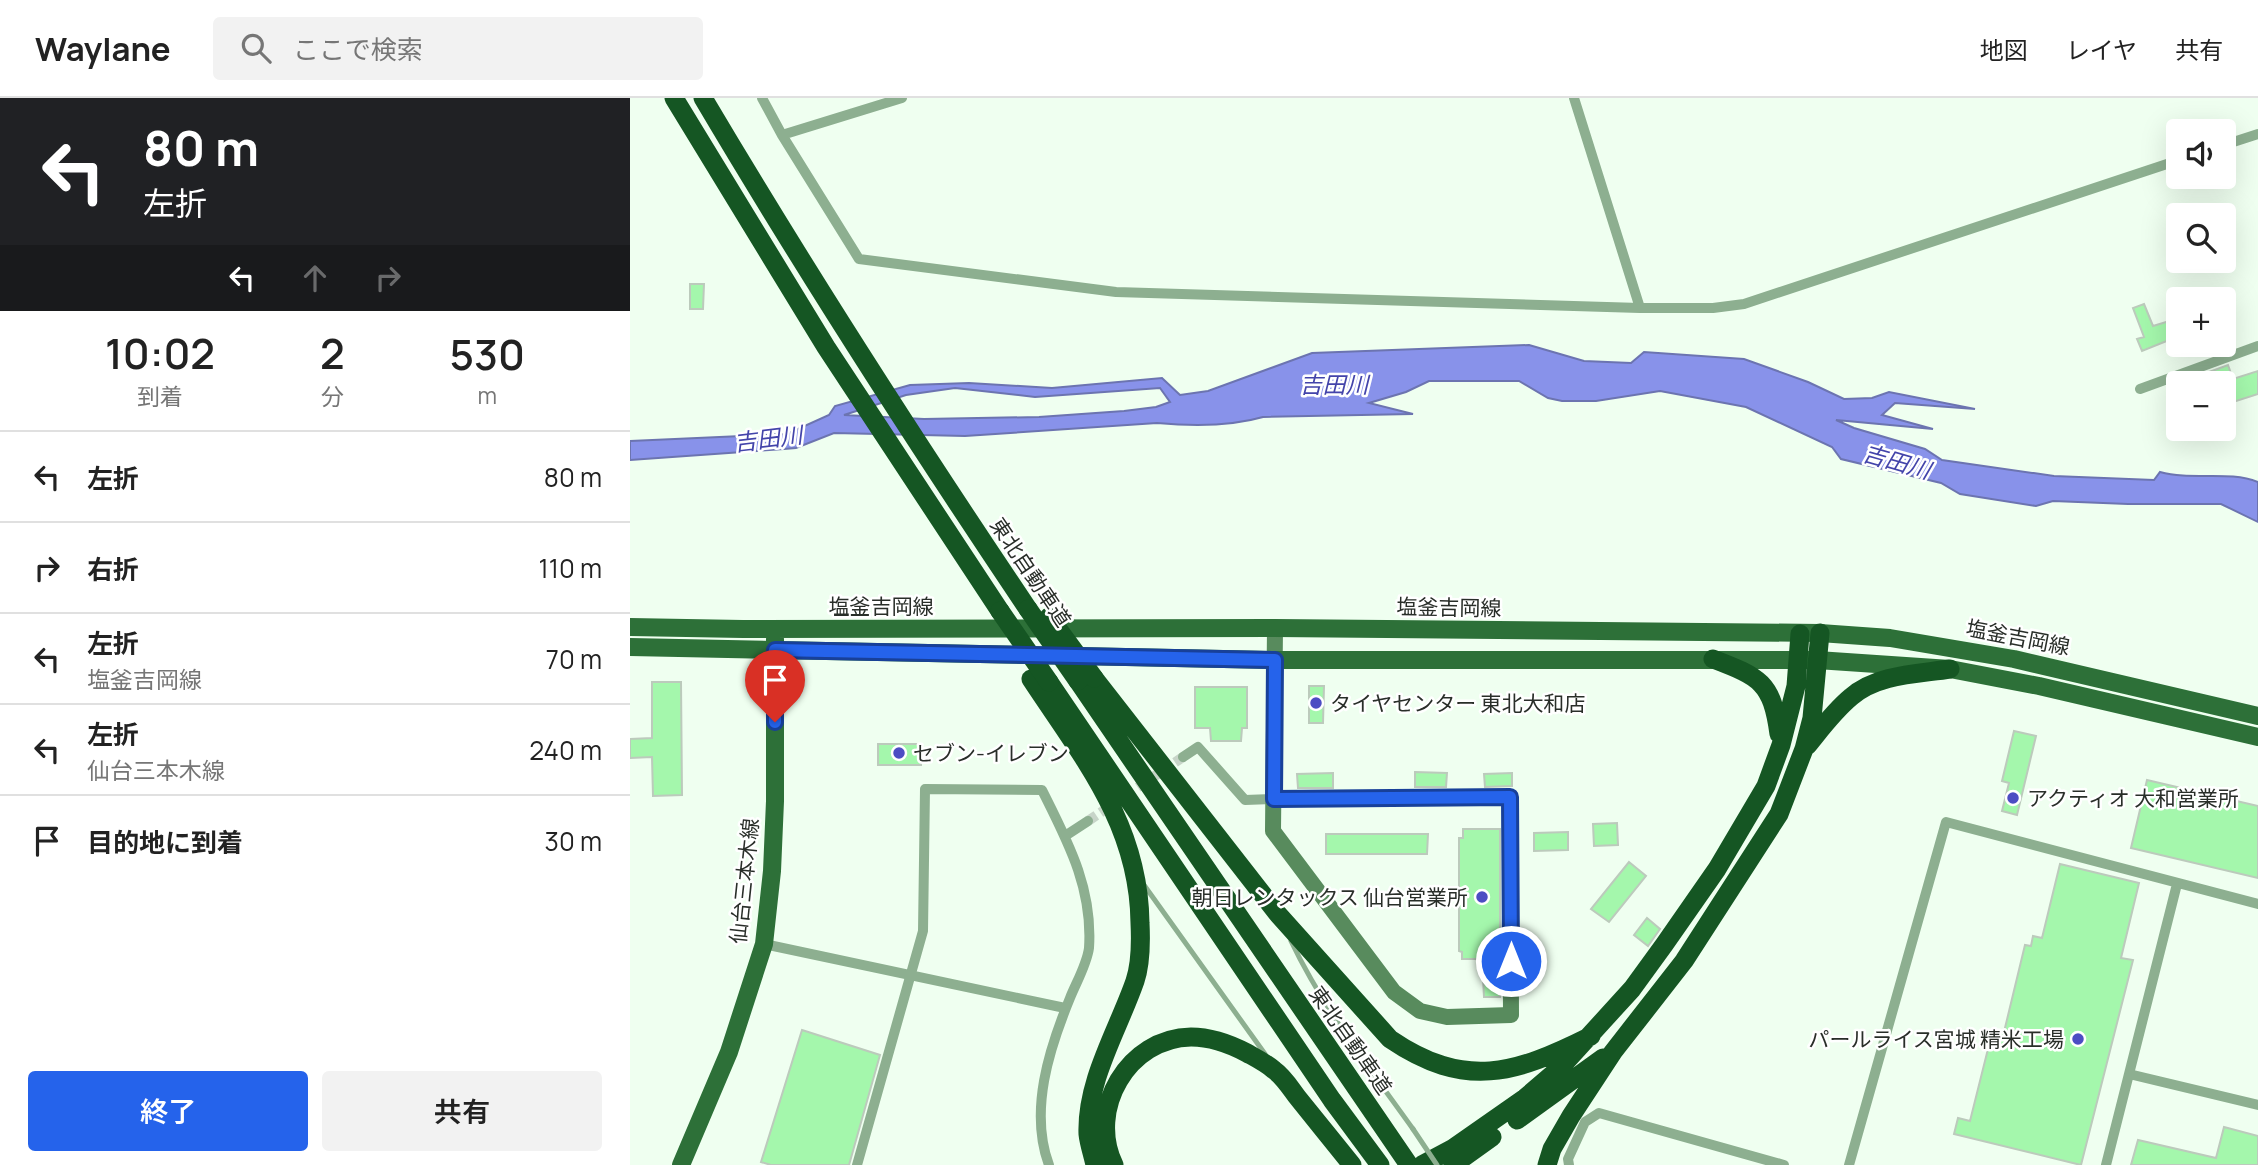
<!DOCTYPE html>
<html lang="ja">
<head>
<meta charset="utf-8">
<style>
	:root { --surface:#fff; --page:#f2f2f2; --text:#222; --muted:#767676; --line:#e0e0e0; --accent:#2563eb }
	body { margin:0; font-family:Manrope,"Noto Sans JP",sans-serif; background:var(--page); color:var(--text); height:100vh; display:flex; flex-direction:column; font-size:26px; white-space:nowrap }
	* { box-sizing:border-box; margin:0 }
	p { font-size:23px; color:var(--muted) }
	.icon { flex:none; width:38px; height:38px; fill:none; stroke:currentColor; stroke-width:2; stroke-linecap:round; stroke-linejoin:round }
	.map { position:relative; flex:1; overflow:hidden }
	.side { display:flex; flex-direction:column; background:var(--surface); width:630px }
	.side>* { flex:none }
	.guide { background:#202124; color:#fff; overflow:hidden }
	.tools { position:absolute; left:1536px; top:21px; display:grid; gap:14px }
	.tools a { display:grid; place-items:center; width:70px; height:70px; border-radius:7px; background:var(--surface); box-shadow:0 7px 28px #0002; font-size:35px }
	.pin { position:absolute; display:grid; place-items:center; width:60px; height:60px; color:#fff; margin:-72px -30px; border-radius:50% 50% 50% 0; rotate:-45deg; box-shadow:0 0 7px #0007 }
	.pin .icon { rotate:45deg }
	.me { position:absolute; width:77px; margin:-38px; rotate:0deg; stroke-linejoin:round; filter:drop-shadow(0 0 5px #0008) }
	.turn { display:flex; align-items:center; gap:24px; height:147px; padding:0 28px; font-size:32px }
	.turn .icon { width:91px; height:91px; stroke-width:2.5 }
	.turn b { display:block; font-size:49px; line-height:60px }
	.lanes { display:flex; align-items:center; height:66px; padding:0 28px; background:#0003; justify-content:center; gap:35px; direction:ltr }
	.lanes .off { opacity:.35 }
	.eta { display:flex; justify-content:space-evenly; align-items:center; height:119px; text-align:center }
	.eta b { font-size:42px; font-weight:600; line-height:49px }
	.action { display:flex; gap:14px; margin-top:auto; padding:14px 28px }
	.action a { flex:1; height:80px; border-radius:7px; background:var(--accent); color:#fff; font-size:28px; font-weight:600; line-height:80px; text-align:center }
	.action a+a { background:var(--page); color:var(--text) }
	ul { padding:0; list-style:none }
	li { display:flex; align-items:center; gap:21px; height:91px; padding:0 28px; border-top:2px solid var(--line) }
	li div { flex:1 }
	li b { display:block; font-size:26px }
	li em { font-style:normal }
	header { display:flex; align-items:center; gap:42px; box-sizing:border-box; height:98px; padding:0 35px; background:var(--surface); border-bottom:2px solid var(--line) }
	header strong { font-size:33px }
	nav { display:flex; gap:38px; margin-inline-start:auto; font-size:24px }
	.search { width:490px; height:63px; background:var(--page); display:flex; align-items:center; gap:18px; box-sizing:border-box; padding:0 24px; border-radius:7px; color:var(--muted); font-size:26px }
	main { display:flex; flex:1; min-height:0 }
	.map>svg:first-child { display:block }
	.water { fill:#8892ea; stroke:#6c74b0; stroke-width:2; fill-rule:evenodd }
	.building { fill:#a4f7ac; stroke:#bccabc; stroke-width:2 }
	.lines { fill:none; stroke-linecap:round; stroke-linejoin:round }
	.street-tunnel { stroke:#c7d5c8; stroke-width:10; stroke-dasharray:10 5; stroke-linecap:butt }
	.lane { stroke:#8daf90; stroke-width:5 }
	.street { stroke:#8daf90; stroke-width:10 }
	.secondary { stroke:#588b5d; stroke-width:16 }
	.primary { stroke:#2d7038; stroke-width:18 }
	.highway { stroke:#155623; stroke-width:19 }
	.lane-bridge { stroke:#8daf90; stroke-width:5 }
	.highway-bridge { stroke:#155623; stroke-width:19 }
	.route-casing { stroke:#184099; stroke-width:18 }
	.route { stroke:#2563eb; stroke-width:12 }
	.poi-dot { fill:#4c4dc3; stroke:#fff; stroke-width:2.5 }
	.labels { text-anchor:middle; dominant-baseline:central; stroke-width:5; stroke-linejoin:round; paint-order:stroke }
	.street-label { font-size:21px; fill:#292e29; stroke:#fff }
	.poi-label { font-size:21px; fill:#292e29; stroke:#fff; text-anchor:start }
	.water-label { font-size:23px; font-style:italic; fill:#4344aa; stroke:#fff }
</style>
</head>
<body>
<header>
<strong>Waylane</strong>
<div class="search"><svg class="icon" aria-label="search" viewBox="0 0 24 24"><circle cx="10" cy="10" r="6"/><path d="M15 15l6 6"/></svg>ここで検索</div>
<nav><a>地図</a><a>レイヤ</a><a>共有</a></nav>
</header>
<main>
<section class="side">
<div class="guide">
<div class="turn"><svg class="icon" aria-label="left" viewBox="0 0 24 24"><path d="M17 20v-9H6M10 6l-5 5 5 5"/></svg><div><b>80 m</b>左折</div></div>
<div class="lanes"><svg class="icon" aria-label="left" viewBox="0 0 24 24"><path d="M17 20v-9H6M10 6l-5 5 5 5"/></svg><svg class="icon off" aria-label="ahead" viewBox="0 0 24 24"><path d="M12 20V5M6 11l6-6 6 6"/></svg><svg class="icon off" aria-label="right" viewBox="0 0 24 24"><path d="M7 20v-9h11M14 6l5 5-5 5"/></svg></div>
</div>
<div class="eta">
<div><b>10:02</b><p>到着</p></div>
<div><b>2</b><p>分</p></div>
<div><b>530</b><p>m</p></div>
</div>
<ul>
<li><svg class="icon" aria-label="left" viewBox="0 0 24 24"><path d="M17 20v-9H6M10 6l-5 5 5 5"/></svg><div><b>左折</b></div><em>80 m</em></li>
<li><svg class="icon" aria-label="right" viewBox="0 0 24 24"><path d="M7 20v-9h11M14 6l5 5-5 5"/></svg><div><b>右折</b></div><em>110 m</em></li>
<li><svg class="icon" aria-label="left" viewBox="0 0 24 24"><path d="M17 20v-9H6M10 6l-5 5 5 5"/></svg><div><b>左折</b><p>塩釜吉岡線</p></div><em>70 m</em></li>
<li><svg class="icon" aria-label="left" viewBox="0 0 24 24"><path d="M17 20v-9H6M10 6l-5 5 5 5"/></svg><div><b>左折</b><p>仙台三本木線</p></div><em>240 m</em></li>
<li><svg class="icon" aria-label="arrive" viewBox="0 0 24 24"><path d="M6 21V4h12l-3 4 3 4H6"/></svg><div><b>目的地に到着</b></div><em>30 m</em></li>
</ul>
<div class="action"><a>終了</a><a>共有</a></div>
</section>
<div class="map">
<svg width="1628" height="1067" viewBox="0 0 1628 1067">
	<rect width="100%" height="100%" fill="#effff0"/>
	<!-- water -->
	<path class="water" d="M899,247L954,263L1001,265L1014,254L1114,261L1178,284L1214,301L1242,300L1259,294L1345,311L1265,305L1252,317L1303,331L1206,322L1224,330L1295,351L1312,362L1424,378L1524,382L1530,374C1562,383 1599,372 1628,384V424L1591,406H1498L1423,403L1406,408L1330,396L1311,385L1211,361L1202,349L1116,309L1030,293L966,303H932L918,300L889,283H799L776,294L739,305L783,316L633,319C599,329 561,328 527,325L335,338L204,335L166,350L154,351L0,362V343L157,336L199,317L205,308L280,287L339,285L422,290L532,280L550,297L578,293L682,255ZM325,290L405,299L530,290L540,304L526,309L494,313L409,319L294,321L214,317L276,297Z"/>
	<!-- building -->
	<path class="building" d="M60,186H74L73,211H60Z
		M1514,206L1523,228L1549,220V238L1512,253L1507,241L1514,239L1503,210Z
		M1598,267L1603,281L1628,273V296L1594,307V285H1549Z
		M22,584H51L52,697L23,698L22,659L0,660V641L22,640Z
		M679,588H694L693,625H679Z
		M565,589H617V630H612L611,643H581L580,630H565Z
		M1384,633L1406,638L1387,717L1372,713L1379,685L1372,683Z
		M248,646H291V667H248Z
		M785,674L817,675L816,689H785Z
		M703,675V690H668L667,676Z
		M882,675V688L855,689L854,676Z
		M1517,682L1628,708V780L1501,750Z
		M987,725L988,747L964,748L963,726Z
		M833,731H870V899H854L852,861H832V854L829,853V740H833Z
		M938,734V752L904,753V735Z
		M696,736H798L797,756H696Z
		M999,764L1016,778L979,824L961,811Z
		M1430,766L1509,785L1491,860L1503,862L1451,1067L1324,1036L1328,1020L1340,1023L1363,931L1374,934L1395,847L1401,848L1403,838L1412,840Z
		M1017,820L1030,831L1018,848L1004,837Z
		M172,932L250,957L219,1067H141L131,1064Z
		M1594,1029L1628,1038V1067H1501L1508,1042L1586,1060Z"/>
	<g class="lines">
		<!-- street-tunnel -->
		<path class="street-tunnel" d="M458,723L553,659"/>
		<!-- lane -->
		<path class="lane" d="M514,787L635,956
			M661,843C693,910 740,971 783,1031"/>
		<!-- street -->
		<path class="street" d="M132,0L152,37L229,161L486,194L1010,210H1083L1114,206L1549,62
			M944,0L1010,210
			M152,37L272,0
			M1594,47L1628,36
			M1510,291L1628,248
			M553,659L568,649L615,702L644,701
			M435,738L458,723
			M134,846L435,910
			M1499,976L1628,1007
			M227,1067L293,833L295,691L412,692C438,744 463,790 459,850C457,866 446,885 440,900C419,951 399,1013 419,1067
			M939,1067L938,1061L955,1024L969,1015L1154,1067
			M1219,1067L1316,724L1628,806
			M1476,1067L1547,786"/>
		<!-- secondary -->
		<path class="secondary" d="M644,701L880,699L881,917L817,919L790,913L764,894L643,733L645,530"/>
		<!-- primary -->
		<path class="primary" d="M0,529L113,531L645,530L1190,535L1260,540L1384,561L1628,618
			M0,549L645,562H1187L1320,571L1409,588L1628,639
			M51,1067L99,954L134,846L142,773L145,703V541"/>
		<!-- highway -->
		<path class="highway" d="M44,0L196,249L370,513
			M73,0C176,174 285,343 398,511
			M1083,561C1130,579 1142,584 1149,636
			M464,580L647,815L760,941C835,992 885,976 961,938
			M401,581C453,660 509,726 510,825C511,845 511,865 505,883C488,932 456,983 458,1036C459,1046 463,1057 465,1067
			M448,583L779,1067
			M419,584L702,1002L750,1067
			M1177,648C1191,631 1204,613 1221,599C1247,576 1288,576 1320,571
			M887,1022L973,960
			M484,1067C457,1011 498,940 561,939C580,939 600,946 617,955C626,960 636,965 644,972C654,979 661,991 668,1000C686,1022 704,1045 722,1067
			M792,1067L822,1051L895,1000L930,970L1002,891L1034,847L1087,771L1136,688L1151,647L1166,588L1170,536
			M823,1067L862,1039
			M917,1067L922,1051L941,1018L983,954L1054,863L1149,716L1174,651L1182,620L1190,535"/>
		<!-- lane-bridge -->
		<path class="lane-bridge" d="M783,1031L807,1067"/>
		<!-- highway-bridge -->
		<path class="highway-bridge" d="M398,511L448,583
			M370,513L419,584
			M419,519L464,580"/>
	</g>
	<g class="lines">
		<defs>
			<path id="route" d="M145,624V552L645,562L644,701L880,699L881,863"/>
		</defs>
		<!-- route casing -->
		<use href="#route" class="route-casing"/>
		<!-- route -->
		<use href="#route" class="route"/>
	</g>
	<!-- markers -->
	<g class="poi-dot">
		<circle cx="686" cy="605" r="7"/>
		<circle cx="269" cy="655" r="7"/>
		<circle cx="1383" cy="700" r="7"/>
		<circle cx="852" cy="799" r="7"/>
		<circle cx="1448" cy="941" r="7"/>
	</g>
	<g class="labels">
		<!-- street labels -->
		<g class="street-label">
			<text transform="translate(401 474) rotate(56)">東北自動車道</text>
			<text x="251" y="508">塩釜吉岡線</text>
			<text transform="translate(819 509) rotate(1)">塩釜吉岡線</text>
			<text transform="translate(1388 539) rotate(11)">塩釜吉岡線</text>
			<text transform="translate(114 783) rotate(-84)">仙台三本木線</text>
			<text transform="translate(721 942) rotate(55)">東北自動車道</text>
		</g>
		<!-- poi labels -->
		<g class="poi-label">
			<text x="700" y="605">タイヤセンター 東北大和店</text>
			<text x="283" y="655">セブン-イレブン</text>
			<text x="1397" y="700">アクティオ 大和営業所</text>
			<text x="838" y="799" text-anchor="end">朝日レンタックス 仙台営業所</text>
			<text x="1434" y="941" text-anchor="end">パールライス宮城 精米工場</text>
		</g>
		<!-- water labels -->
		<g class="water-label">
			<text x="704" y="286">吉田川</text>
			<text transform="translate(138 340) rotate(-7)">吉田川</text>
			<text transform="translate(1267 363) rotate(16)">吉田川</text>
		</g>
	</g>
</svg>
<div class="tools">
<a><svg class="icon" aria-label="sound" viewBox="0 0 24 24"><path d="M4 9h4l5-4v14l-5-4H4zM17 9q2 3 0 6"/></svg></a>
<a><svg class="icon" aria-label="search" viewBox="0 0 24 24"><circle cx="10" cy="10" r="6"/><path d="M15 15l6 6"/></svg></a>
<a>+</a>
<a>−</a>
</div>
<div class="pin" style="left:145px;top:624px;background:#d93025"><svg class="icon" aria-label="arrive" viewBox="0 0 24 24"><path d="M6 21V4h12l-3 4 3 4H6"/></svg></div>
<svg class="me" style="left:881px;top:863px" viewBox="-20 -20 40 40"><circle r="17" fill="#2563eb" stroke="#fff" stroke-width="3"/><path d="M0-11L8 9 0 5-8 9z" fill="#fff"/></svg>
</div>
</main>
</body>
</html>
